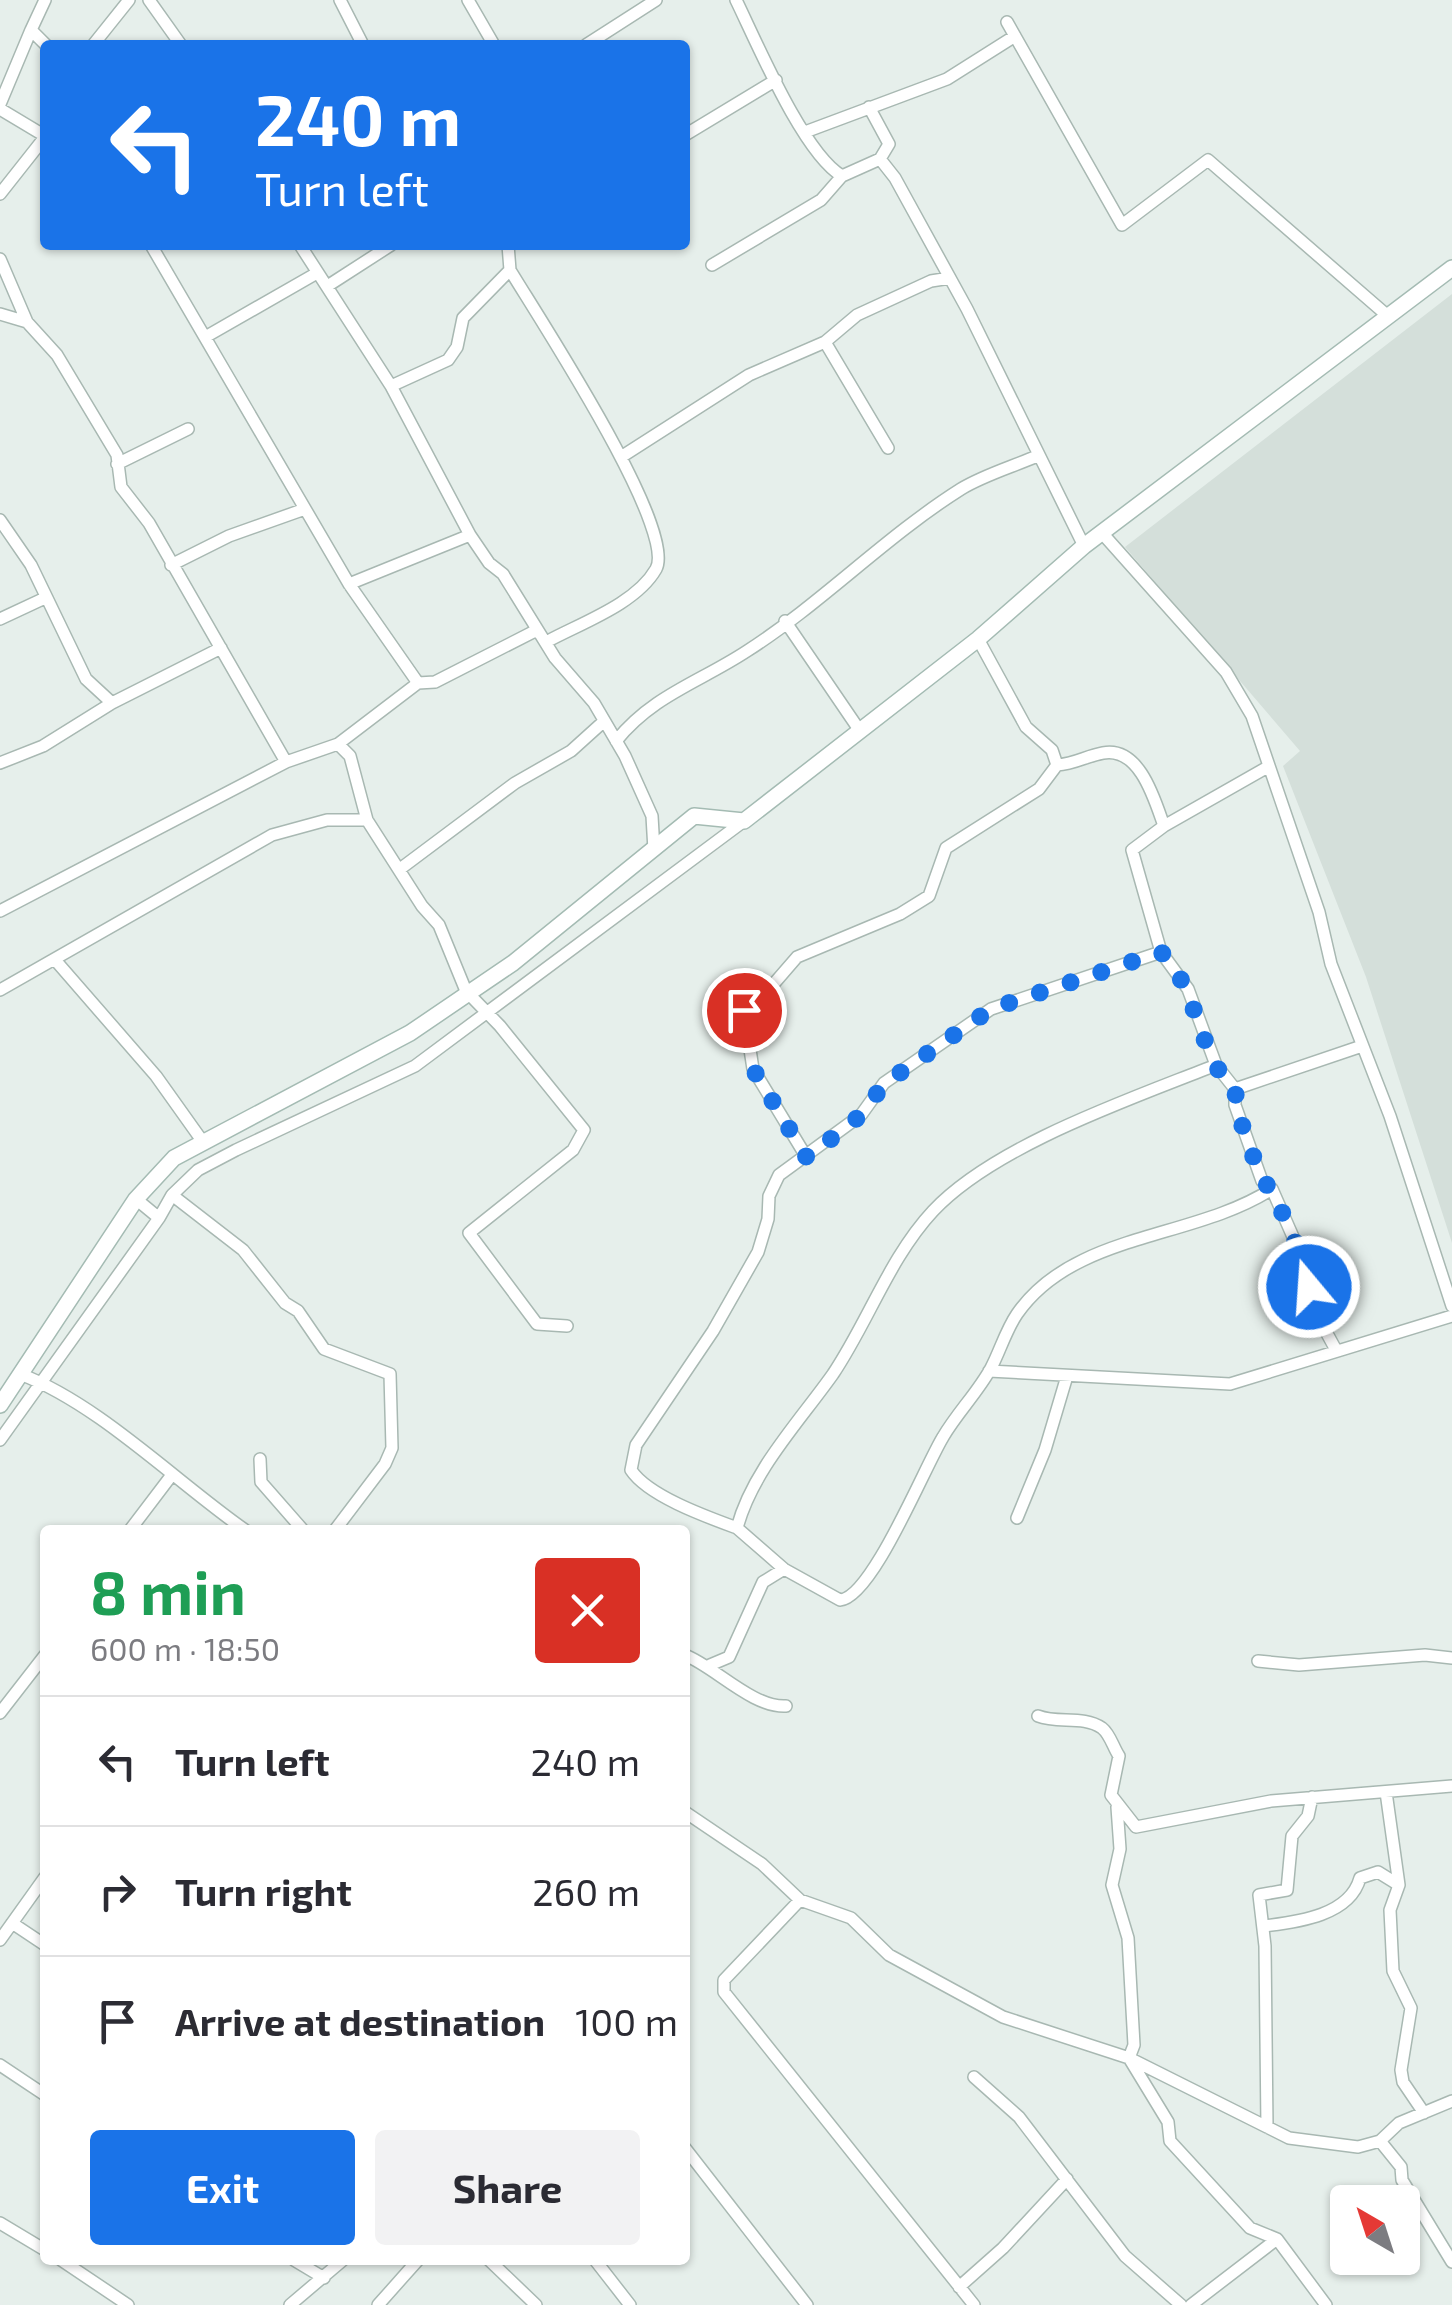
<!DOCTYPE html>
<html lang="en">
<head>
<meta charset="utf-8">
<style>
	:root { --surface:#fff; --page:#f2f2f3; --text:#2b2b33; --muted:#7c7c81; --line:#e1e1e2; --accent:#1a73e8 }
	body { margin:0; font-family:"Exo 2",sans-serif; background:var(--page); color:var(--text); height:100vh; display:flex; flex-direction:column; font-size:38px; white-space:nowrap }
	* { box-sizing:border-box; margin:0 }
	p { font-size:32px; color:var(--muted) }
	.icon { flex:none; width:55px; height:55px; fill:none; stroke:currentColor; stroke-width:2; stroke-linecap:round; stroke-linejoin:round }
	.map { position:relative; flex:1; overflow:hidden }
	.drawer { position:absolute; left:40px; top:1525px; width:650px; height:740px; display:flex; flex-direction:column; background:var(--surface); border-radius:10px; box-shadow:0 2px 8px #0004 }
	.drawer>* { flex:none }
	.top-card { position:absolute; left:40px; top:40px; width:650px; height:210px; border-radius:10px; box-shadow:0 2px 8px #0004; background:#1a73e8; color:#fff; overflow:hidden }
	.needle { width:65px; rotate:321deg }
	.buttons { position:absolute; left:1330px; top:2185px; display:grid; gap:20px }
	.buttons a { display:grid; place-items:center; width:90px; height:90px; border-radius:10px; background:var(--surface); box-shadow:0 2px 8px #0004; font-size:50px }
	.pin { position:absolute; display:grid; place-items:center; width:85px; height:85px; color:#fff; margin:-42px; border:5px solid #fff; border-radius:50%; box-shadow:0 2px 10px #0007 }
	.me { position:absolute; width:110px; margin:-55px; rotate:342deg; stroke-linejoin:round; filter:drop-shadow(0 0 8px #0008) }
	.turn { display:flex; align-items:center; gap:35px; height:210px; padding:0 50px; font-size:45px }
	.turn .icon { width:130px; height:130px; stroke-width:2.5 }
	.turn b { display:block; font-size:70px; line-height:85px }
	.round { display:grid; place-items:center; flex:none; width:105px; height:105px; border-radius:10px; background:var(--page) }
	.summary { display:flex; align-items:center; justify-content:space-between; height:170px; padding:0 50px }
	h1 { font-size:60px; font-weight:700; line-height:75px; color:#1e9e55 }
	.primary-button { display:flex; gap:20px; margin-top:auto; padding:20px 50px }
	.primary-button a { flex:1; height:115px; border-radius:10px; background:var(--accent); color:#fff; font-size:40px; font-weight:700; line-height:115px; text-align:center }
	.primary-button a+a { background:var(--page); color:var(--text) }
	ul { padding:0; list-style:none }
	li { display:flex; align-items:center; gap:30px; height:130px; padding:0 50px; border-top:2px solid var(--line) }
	li div { flex:1 }
	li b { display:block; font-size:38px }
	li em { font-style:normal }
	.map>svg:first-child { display:block }
	.built { fill:#d4dfda }
	.lines { fill:none; stroke-linecap:round; stroke-linejoin:round }
	.street-casing { stroke:#a8b8b2; stroke-width:14 }
	.secondary-casing { stroke:#a4bbb3; stroke-width:18 }
	.street { stroke:#fff; stroke-width:11 }
	.secondary { stroke:#fff; stroke-width:15 }
	.route { stroke:#1a73e8; stroke-width:18; stroke-dasharray:0 32.4 }
</style>
</head>
<body>
<div class="map">
<svg width="1452" height="2305" viewBox="0 0 1452 2305">
	<rect width="100%" height="100%" fill="#e6efeb"/>
	<!-- built -->
	<path class="built" d="M1452,294V1243L1366,977L1283,766L1300,751L1125,547Z"/>
	<g class="lines">
		<defs>
			<path id="street" d="M45,0L31,30L46,45
				M149,0L181,45
				M340,0L363,45
				M468,0L494,45
				M736,0C757,43 803,153 842,176
				M1007,22L1122,225L1208,160L1389,317
				M93,45L129,0
				M586,45L656,0
				M0,104L31,30
				M869,107L889,144L880,159
				M0,109L45,136
				M805,132L947,79L1015,36
				M685,135L776,80
				M0,194L45,137
				M151,245L349,584L418,683L435,682L537,630
				M300,245L391,386L470,535L489,563L503,574L555,658L594,703L625,756L652,816L654,850
				M508,245L510,270C537,315 678,529 656,569C636,604 581,623 548,641
				M0,259L27,322
				M712,265L821,200L842,176L880,159L895,178L967,309L1084,546
				M329,285L391,245
				M0,314L27,322L57,355L117,455L121,487L149,523L286,762L338,744L350,756L367,820L422,906L439,925L466,991L500,1026L584,1130L573,1150L469,1233L537,1324L567,1326
				M207,336L317,273
				M825,342L888,448
				M391,386L448,360L457,347L463,318L510,270
				M621,457L749,375L825,342L857,315L931,281L950,278
				M117,464L188,429
				M0,520L31,565L86,679L112,703
				M1102,533L1226,672L1252,716L1319,912L1331,964L1390,1116L1452,1306
				M171,565L229,536L305,509
				M349,584L470,535
				M0,619L45,598
				M785,621L860,731
				M616,741C653,695 700,682 747,651C822,603 885,537 961,489C984,475 1012,467 1037,456
				M338,744L418,683
				M0,763L43,746L112,703L221,648
				M1057,765C1075,764 1086,756 1103,753C1140,746 1155,801 1164,826
				M1266,768L1164,826L1132,850L1161,952L1188,989L1216,1065L1235,1089L1362,1046
				M400,869L515,783L571,751L602,723
				M0,911L286,762
				M1161,952L991,1009L884,1083L861,1115L779,1175L769,1196L768,1219L758,1252L713,1331L636,1445L631,1470C648,1496 707,1517 737,1528C752,1471 799,1422 833,1374C868,1322 890,1257 933,1211C995,1145 1131,1099 1216,1065
				M56,961L156,1076L203,1142
				M0,990L272,835L327,820H367
				M737,1005L744,1010L753,1069L807,1158
				M744,1010L765,994L797,957L900,914L929,896L946,848L1039,789L1057,765L1052,750L1026,727L978,639
				M1235,1089V1105L1262,1181L1272,1189L1297,1246L1318,1317L1336,1350
				M172,1195L198,1170L236,1150L415,1066L744,821
				M159,1218L172,1195L243,1250L285,1303L298,1311L324,1349L390,1374L392,1448L385,1464L335,1530
				M989,1371L1230,1384L1452,1316
				M20,1374C99,1404 175,1481 245,1530
				M0,1440L159,1218L136,1199
				M260,1459L261,1482L303,1530
				M1017,1518L1045,1450L1067,1376
				M737,1528L784,1569L840,1600C872,1598 925,1466 943,1437C957,1413 978,1392 991,1368C1000,1351 1006,1330 1017,1314C1074,1232 1193,1240 1272,1189
				M130,1530L171,1476
				M685,1655C715,1667 753,1708 786,1706
				M1258,1661L1299,1665L1425,1655L1452,1658
				M710,1665L729,1657L763,1582L784,1569
				M0,1713L45,1655
				M1038,1716C1058,1724 1083,1715 1102,1728C1110,1734 1113,1747 1119,1756L1111,1795L1136,1827L1271,1801L1452,1786
				M1386,1792L1399,1885L1390,1910L1393,1971L1411,2008L1401,2070L1403,2082L1424,2113
				M1117,1807L1120,1849L1112,1885L1128,1938L1134,2045L1129,2058L1168,2122L1170,2141L1250,2228L1277,2239
				M685,1812L762,1864L800,1900L851,1918L889,1955L1003,2017L1129,2058L1289,2138L1358,2147L1380,2141L1399,2123L1452,2101
				M800,1900L724,1980V1992L974,2305
				M12,1923L45,1945
				M1264,1926C1299,1922 1350,1915 1360,1878L1378,1872L1399,1885
				M0,1940L45,1877
				M0,2065L45,2095
				M974,2077L1019,2117L1125,2256L1181,2305
				M1267,2127L1265,1946L1259,1895L1287,1890L1292,1836L1308,1816L1312,1797
				M1380,2141L1401,2167L1402,2180L1452,2262
				M685,2148L807,2305
				M0,2223L45,2250
				M61,2260L128,2305
				M294,2260L324,2278
				M489,2260L536,2305
				M595,2260L630,2305
				M959,2287L1003,2248L1067,2179
				M290,2305L343,2260
				M378,2305L418,2260
				M1191,2305L1277,2239L1326,2305"/>
			<path id="secondary" d="M0,1405L136,1199L174,1158L410,1033L513,963L694,816L744,821L978,639L1084,546L1452,268"/>
		</defs>
		<!-- street casing -->
		<use href="#street" class="street-casing"/>
		<!-- secondary casing -->
		<use href="#secondary" class="secondary-casing"/>
		<!-- street -->
		<use href="#street" class="street"/>
		<!-- secondary -->
		<use href="#secondary" class="secondary"/>
	</g>
	<g class="lines">
		<!-- route -->
		<path class="route" d="M744,1010L753,1069L807,1158L861,1115L884,1084L991,1009L1161,952C1199,988 1200,1065 1236,1089L1235,1105L1262,1181L1272,1189L1306,1268L1309,1287"/>
	</g>
</svg>
<div class="buttons">
<a><svg class="needle" viewBox="-14 -14 28 28"><path d="M0-13l5 13h-10z" fill="#e53935"/><path d="M0 13l5-13h-10z" fill="#7c7c81"/></svg></a>
</div>
<div class="pin" style="left:744px;top:1010px;background:#d93025"><svg class="icon" aria-label="arrive" viewBox="0 0 24 24"><path d="M6 21V4h12l-3 4 3 4H6"/></svg></div>
<svg class="me" style="left:1309px;top:1287px" viewBox="-20 -20 40 40"><circle r="17" fill="#1a73e8" stroke="#fff" stroke-width="3"/><path d="M0-11L8 9 0 5-8 9z" fill="#fff"/></svg>
<div class="top-card">
<div class="turn"><svg class="icon" aria-label="left" viewBox="0 0 24 24"><path d="M17 20v-9H6M10 6l-5 5 5 5"/></svg><div><b>240 m</b>Turn left</div></div>
</div>
<section class="drawer">
<div class="summary"><div><h1>8 min</h1><p>600 m · 18:50</p></div><a class="round" style="background:#d93025;color:#fff"><svg class="icon" aria-label="close" viewBox="0 0 24 24"><path d="M6 6l12 12M18 6L6 18"/></svg></a></div>
<ul>
<li><svg class="icon" aria-label="left" viewBox="0 0 24 24"><path d="M17 20v-9H6M10 6l-5 5 5 5"/></svg><div><b>Turn left</b></div><em>240 m</em></li>
<li><svg class="icon" aria-label="right" viewBox="0 0 24 24"><path d="M7 20v-9h11M14 6l5 5-5 5"/></svg><div><b>Turn right</b></div><em>260 m</em></li>
<li><svg class="icon" aria-label="arrive" viewBox="0 0 24 24"><path d="M6 21V4h12l-3 4 3 4H6"/></svg><div><b>Arrive at destination</b></div><em>100 m</em></li>
</ul>
<div class="primary-button"><a>Exit</a><a>Share</a></div>
</section>
</div>
</body>
</html>
